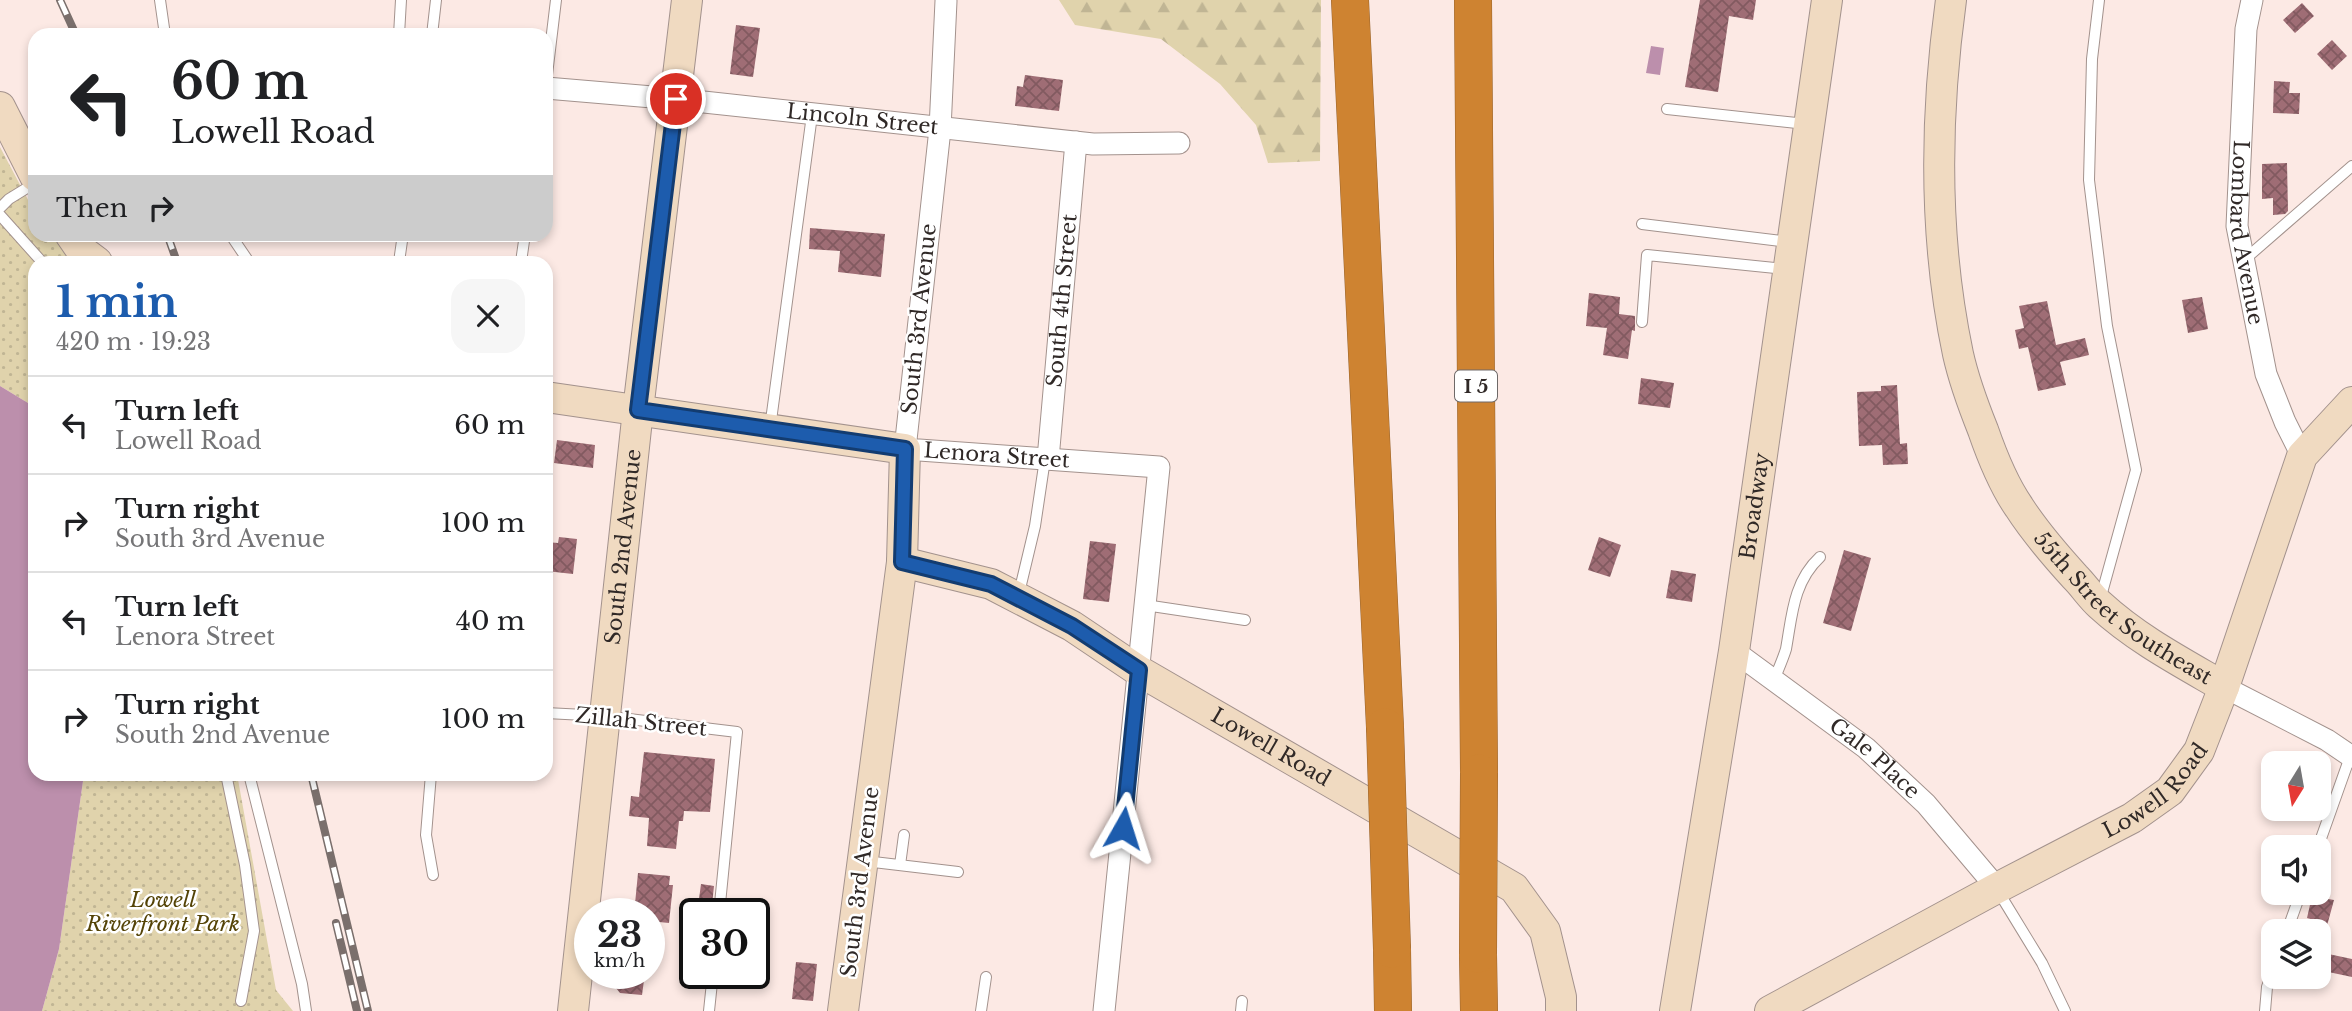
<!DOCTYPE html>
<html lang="en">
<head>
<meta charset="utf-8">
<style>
	:root { --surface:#fff; --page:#f6f6f6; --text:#202124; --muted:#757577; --line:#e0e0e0; --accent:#1d5cad }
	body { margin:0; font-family:"Libre Baskerville",serif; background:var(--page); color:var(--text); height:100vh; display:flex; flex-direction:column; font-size:26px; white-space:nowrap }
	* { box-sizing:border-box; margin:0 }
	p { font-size:23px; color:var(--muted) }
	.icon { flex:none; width:38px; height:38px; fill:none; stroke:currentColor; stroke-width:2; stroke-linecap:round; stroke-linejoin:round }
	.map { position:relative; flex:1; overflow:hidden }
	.sheet { position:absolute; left:28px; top:256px; width:525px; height:525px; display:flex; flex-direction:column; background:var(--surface); border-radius:21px; box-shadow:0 4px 10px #0003 }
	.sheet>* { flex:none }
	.banner { position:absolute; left:28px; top:28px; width:525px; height:214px; border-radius:21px; box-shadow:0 4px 10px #0003; background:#fff; color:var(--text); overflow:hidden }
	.needle { width:46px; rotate:191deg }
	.controls { position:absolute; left:2261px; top:751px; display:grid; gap:14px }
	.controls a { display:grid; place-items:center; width:70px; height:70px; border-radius:14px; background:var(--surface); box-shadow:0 4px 10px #0003; font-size:35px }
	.speed { position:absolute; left:574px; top:898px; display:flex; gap:14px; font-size:35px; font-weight:700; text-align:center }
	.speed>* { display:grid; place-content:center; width:91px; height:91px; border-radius:50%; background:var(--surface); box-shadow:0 4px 10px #0003; line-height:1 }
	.speed small { font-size:18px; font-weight:400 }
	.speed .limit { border:4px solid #111; border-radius:10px; background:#fff; color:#111 }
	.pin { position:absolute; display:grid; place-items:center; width:60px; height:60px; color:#fff; margin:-30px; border:4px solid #fff; border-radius:50%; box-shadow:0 2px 7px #0007 }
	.me { position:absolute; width:77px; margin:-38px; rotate:6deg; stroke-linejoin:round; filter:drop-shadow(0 0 5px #0008) }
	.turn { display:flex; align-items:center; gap:24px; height:147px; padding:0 28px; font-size:32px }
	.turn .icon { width:91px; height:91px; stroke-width:2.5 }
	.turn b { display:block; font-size:49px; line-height:60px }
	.then { display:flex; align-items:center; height:66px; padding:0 28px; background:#0003; gap:14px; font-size:26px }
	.round { display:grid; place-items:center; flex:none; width:74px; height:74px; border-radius:21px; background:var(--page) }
	.headline { display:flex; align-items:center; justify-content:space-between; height:119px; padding:0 28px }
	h1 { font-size:42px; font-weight:800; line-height:52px; color:var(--accent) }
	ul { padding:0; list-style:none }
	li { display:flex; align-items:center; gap:21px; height:98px; padding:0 28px; border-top:2px solid var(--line) }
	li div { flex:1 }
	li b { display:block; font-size:26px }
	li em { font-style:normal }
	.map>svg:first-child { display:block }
	.forest { fill:url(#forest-firs) }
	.park { fill:url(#park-dots) }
	.water { fill:#bc8fac }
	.building { fill:url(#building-cross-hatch) }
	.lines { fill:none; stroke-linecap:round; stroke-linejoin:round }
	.lane-casing { stroke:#a3928d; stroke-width:12 }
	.street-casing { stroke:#a3928d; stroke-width:23 }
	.secondary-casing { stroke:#a3928d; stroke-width:32 }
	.highway-casing { stroke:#97642e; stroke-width:38 }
	.lane { stroke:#fff; stroke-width:10 }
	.street { stroke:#fff; stroke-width:21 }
	.secondary { stroke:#f0dac1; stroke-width:30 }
	.highway { stroke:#ce8331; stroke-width:37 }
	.rail-casing { stroke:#7a6f6c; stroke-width:8 }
	.rail { stroke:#fff; stroke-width:5; stroke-dasharray:16; stroke-linecap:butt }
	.highway-bridge-casing { stroke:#97642e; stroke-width:38; stroke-linecap:butt }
	.highway-bridge { stroke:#ce8331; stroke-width:37 }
	.route-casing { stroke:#133c70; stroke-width:18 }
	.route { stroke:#1d5cad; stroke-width:12 }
	.labels { text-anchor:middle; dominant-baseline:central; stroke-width:5; stroke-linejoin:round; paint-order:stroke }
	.shield { fill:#fff; stroke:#6e6968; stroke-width:2 }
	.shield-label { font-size:19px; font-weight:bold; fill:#302927 }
	.street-label { font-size:21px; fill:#302927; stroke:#fff }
	.park-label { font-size:21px; font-style:italic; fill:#544306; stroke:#fff }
</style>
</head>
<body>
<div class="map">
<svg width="2352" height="1011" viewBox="0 0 2352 1011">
	<defs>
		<pattern id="forest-firs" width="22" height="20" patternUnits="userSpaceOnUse" patternTransform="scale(1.75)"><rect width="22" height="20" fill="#e0d3ac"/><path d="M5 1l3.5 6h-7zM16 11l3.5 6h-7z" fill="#c0b594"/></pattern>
		<pattern id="park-dots" width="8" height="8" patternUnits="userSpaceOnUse" patternTransform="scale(1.75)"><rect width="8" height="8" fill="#e0d3ac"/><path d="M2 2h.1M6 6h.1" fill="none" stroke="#c0b594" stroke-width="1.8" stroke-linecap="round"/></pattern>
		<pattern id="building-cross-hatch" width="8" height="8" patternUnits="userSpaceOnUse" patternTransform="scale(1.75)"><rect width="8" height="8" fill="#9f6d75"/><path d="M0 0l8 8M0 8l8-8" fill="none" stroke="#825a60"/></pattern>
	</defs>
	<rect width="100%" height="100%" fill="#fce9e4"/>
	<!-- forest -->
	<path class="forest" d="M1059,0H1321L1320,161L1268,163L1256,125L1220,84L1161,39L1075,25Z"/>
	<!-- park -->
	<path class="park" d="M0,147L35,213V234L51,235L80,262H35V415L28,403L0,386Z
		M84,774H237L276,990L293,1011H42L59,949Z"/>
	<!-- water -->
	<path class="water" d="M1651,46L1664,48L1660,75L1646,73Z
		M0,386L28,403L35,415V774H84L59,949L42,1011H0Z"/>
	<!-- building -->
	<path class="building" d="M1700,0H1756L1753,20L1729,16L1718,92L1685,87Z
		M2302,3L2314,16L2295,33L2283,20Z
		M736,25L760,28L753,77L730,74Z
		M2332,40L2347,56L2332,70L2317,54Z
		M1025,75L1063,80L1059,111L1015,106L1017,86L1023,87Z
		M2274,81L2290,82L2289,93H2300L2299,114L2273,113Z
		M2287,163L2288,211L2285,214L2273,215V198L2262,199V164Z
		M810,228L885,234L881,277L838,272L840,251L809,249Z
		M1589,293L1620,297L1619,314L1635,316V331L1632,330L1628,359L1603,355L1607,328L1586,326Z
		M2202,297L2208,329L2188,333L2182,300Z
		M2047,301L2056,345L2085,338L2089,355L2060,362L2066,385L2038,391L2028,347L2019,349L2015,330L2024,328L2019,306Z
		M1641,378L1674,383L1670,408L1638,404Z
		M1897,385L1900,444L1907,443L1908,464L1883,465L1882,445L1859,446L1857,392L1881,391V386Z
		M557,440L595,445L593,468L554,463Z
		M559,537L577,539L573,574L546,571V542L558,543Z
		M1599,537L1621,545L1610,577L1588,570Z
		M1090,541L1116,544L1109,602L1083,599Z
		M1844,550L1871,558L1851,631L1823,623Z
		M1671,570L1696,574L1692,602L1666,598Z
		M644,752L715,759L710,812L684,811L683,821H679L676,849L647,846L649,818L629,816L631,796L639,797Z
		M638,873L670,876L669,885H673L669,923L649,921V914H634Z
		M701,884L714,886L711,914H697Z
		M2312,896L2334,900L2325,933L2312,930L2314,920L2307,918Z
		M2319,952L2352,959V977L2319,970Z
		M796,962L817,964L813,1001L792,999Z
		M604,973H645L642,995L620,993Z"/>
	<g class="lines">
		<defs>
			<path id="lane" d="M160,0L165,35
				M2099,0L2092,59L2089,180L2107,326L2136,470L2100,600
				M399,35L401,0
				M432,35L436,0
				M546,83L556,0
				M1667,109L1806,124
				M0,208L9,199L35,183
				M0,215L42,262
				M1642,224L1789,242
				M230,234L249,262
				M2244,260L2352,166
				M399,262L403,234
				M521,262L525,234
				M1642,322L1647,255L1785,269
				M770,428L812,115
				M1018,597L1035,526L1045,459
				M1145,605L1245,620
				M1774,680C1778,670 1783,659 1786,649C1792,616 1793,582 1820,557
				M546,713L604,716L737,732L719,914
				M226,774L245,865L254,931L241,1001
				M249,774L302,984L306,1011
				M431,774L426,835L433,875
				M2318,847L2351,754
				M865,861L958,872
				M900,865L904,835
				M1998,891L2042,963L2065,1011
				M2287,931L2301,892
				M709,1011L713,973
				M981,1011L986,977
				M1241,1011L1242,1001
				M2265,1011L2267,987L2273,970"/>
			<g id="street">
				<path id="s1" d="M2252,0L2246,29L2237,226L2266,374L2285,422L2302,456"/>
				<path id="s2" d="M946,1L940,129L905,449L1159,467L1104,1011"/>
				<path id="s3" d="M546,88L676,99L1093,144L1179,143"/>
				<path id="s4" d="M1048,459L1076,142"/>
				<path id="s5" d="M1734,651L1866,748L1926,804L1997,888"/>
				<path d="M2224,687L2327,740L2352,757"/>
			</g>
			<g id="secondary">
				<path id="s6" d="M1951,0C1935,116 1934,240 1958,354C1964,381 1973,405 1983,430C1992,456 2003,484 2019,507C2035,532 2055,555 2075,577C2084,586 2091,597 2100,605C2137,639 2181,662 2224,687"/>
				<path d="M0,107L35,176"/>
				<path d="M70,234L81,250L97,262"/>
				<path d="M546,397L905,449L902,562L843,1011"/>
				<path id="s7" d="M902,562L991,584L1072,626L1139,671L1514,888L1545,931L1561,997V1011"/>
				<path id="s8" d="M573,1011L638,410L687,0"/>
				<path id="s9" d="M1675,1011L1734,651L1827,0"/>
				<path id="s10" d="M1770,1011L1997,888L2132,818L2170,791L2199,751L2224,687L2302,456L2352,402"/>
			</g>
			<path id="highway" d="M1350,0L1385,727
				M1473,0L1479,773
				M1392,949L1393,1011
				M1478,954L1479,1011"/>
		</defs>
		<!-- lane casing -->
		<use href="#lane" class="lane-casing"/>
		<!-- street casing -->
		<use href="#street" class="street-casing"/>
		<!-- secondary casing -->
		<use href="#secondary" class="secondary-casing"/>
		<!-- highway casing -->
		<use href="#highway" class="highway-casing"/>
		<!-- lane -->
		<use href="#lane" class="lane"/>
		<!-- street -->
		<use href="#street" class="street"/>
		<!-- secondary -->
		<use href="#secondary" class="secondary"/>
		<!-- highway -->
		<use href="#highway" class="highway"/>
		<defs>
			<path id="rail" d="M60,0L76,35
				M167,234L177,262
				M311,774L368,1011
				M336,923L357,1011"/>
		</defs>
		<!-- rail casing -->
		<use href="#rail" class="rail-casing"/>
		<!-- rail -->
		<use href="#rail" class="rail"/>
		<defs>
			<path id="highway-bridge" d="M1385,727L1392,949
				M1478,954L1479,773"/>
		</defs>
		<!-- highway-bridge casing -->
		<use href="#highway-bridge" class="highway-bridge-casing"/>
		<!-- highway-bridge -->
		<use href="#highway-bridge" class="highway-bridge"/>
	</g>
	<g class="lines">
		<defs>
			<path id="route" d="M676,99L638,410L905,449L902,562L991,584L1072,626L1139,670L1123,828"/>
		</defs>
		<!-- route casing -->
		<use href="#route" class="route-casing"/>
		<!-- route -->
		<use href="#route" class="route"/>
	</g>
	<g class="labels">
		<!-- shield labels -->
		<rect class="shield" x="1455" y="370.5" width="42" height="31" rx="5"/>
		<g class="shield-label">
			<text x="1476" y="386">I 5</text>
		</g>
		<!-- street labels -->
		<g class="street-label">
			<text stroke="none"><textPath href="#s3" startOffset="318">Lincoln Street</textPath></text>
			<text stroke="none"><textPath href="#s1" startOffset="234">Lombard Avenue</textPath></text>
			<text stroke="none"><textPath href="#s4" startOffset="159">South 4th Street</textPath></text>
			<text transform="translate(919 319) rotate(-84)">South 3rd Avenue</text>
			<text stroke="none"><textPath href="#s2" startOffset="542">Lenora Street</textPath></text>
			<text stroke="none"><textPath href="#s9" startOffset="511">Broadway</textPath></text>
			<text stroke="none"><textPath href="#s8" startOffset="467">South 2nd Avenue</textPath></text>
			<text stroke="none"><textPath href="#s6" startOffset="668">55th Street Southeast</textPath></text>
			<text transform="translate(641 722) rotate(6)">Zillah Street</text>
			<text stroke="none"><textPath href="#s7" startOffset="416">Lowell Road</textPath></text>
			<text stroke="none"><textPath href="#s5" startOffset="177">Gale Place</textPath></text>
			<text stroke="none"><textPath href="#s10" startOffset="446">Lowell Road</textPath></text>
			<text transform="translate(860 882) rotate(-83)">South 3rd Avenue</text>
		</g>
		<!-- park labels -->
		<g class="park-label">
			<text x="163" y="900">Lowell<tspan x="163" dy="24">Riverfront Park</tspan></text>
		</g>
	</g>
</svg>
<div class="controls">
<a><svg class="needle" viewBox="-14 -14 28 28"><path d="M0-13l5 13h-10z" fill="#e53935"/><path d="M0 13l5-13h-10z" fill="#757577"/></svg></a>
<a><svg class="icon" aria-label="sound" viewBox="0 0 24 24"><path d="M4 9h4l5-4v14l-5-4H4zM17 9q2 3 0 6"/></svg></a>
<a><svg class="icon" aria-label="layers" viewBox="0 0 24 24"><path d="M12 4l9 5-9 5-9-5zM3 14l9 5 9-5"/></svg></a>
</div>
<div class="speed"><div>23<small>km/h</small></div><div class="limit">30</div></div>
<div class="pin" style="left:676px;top:99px;background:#d93025"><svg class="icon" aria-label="arrive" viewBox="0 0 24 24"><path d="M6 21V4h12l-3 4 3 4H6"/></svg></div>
<svg class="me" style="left:1123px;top:828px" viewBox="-20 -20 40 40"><path d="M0-17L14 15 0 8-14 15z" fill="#1d5cad" stroke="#fff" stroke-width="4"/></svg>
<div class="banner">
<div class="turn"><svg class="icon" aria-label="left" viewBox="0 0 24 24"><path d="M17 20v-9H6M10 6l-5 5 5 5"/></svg><div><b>60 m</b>Lowell Road</div></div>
<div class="then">Then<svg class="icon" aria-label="right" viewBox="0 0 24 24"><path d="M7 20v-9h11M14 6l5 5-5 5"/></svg></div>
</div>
<section class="sheet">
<div class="headline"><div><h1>1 min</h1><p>420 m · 19:23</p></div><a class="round"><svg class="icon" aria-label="close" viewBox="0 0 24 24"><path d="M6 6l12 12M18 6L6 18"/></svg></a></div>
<ul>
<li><svg class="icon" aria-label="left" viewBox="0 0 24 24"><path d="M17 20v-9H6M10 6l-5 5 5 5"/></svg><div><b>Turn left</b><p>Lowell Road</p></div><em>60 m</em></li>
<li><svg class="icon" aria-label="right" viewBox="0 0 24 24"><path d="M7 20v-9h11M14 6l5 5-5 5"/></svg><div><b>Turn right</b><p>South 3rd Avenue</p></div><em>100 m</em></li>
<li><svg class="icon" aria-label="left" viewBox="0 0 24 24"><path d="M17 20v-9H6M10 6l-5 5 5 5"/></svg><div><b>Turn left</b><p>Lenora Street</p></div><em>40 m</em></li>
<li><svg class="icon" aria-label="right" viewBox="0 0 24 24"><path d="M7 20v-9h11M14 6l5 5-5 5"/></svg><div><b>Turn right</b><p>South 2nd Avenue</p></div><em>100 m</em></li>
</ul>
</section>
</div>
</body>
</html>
